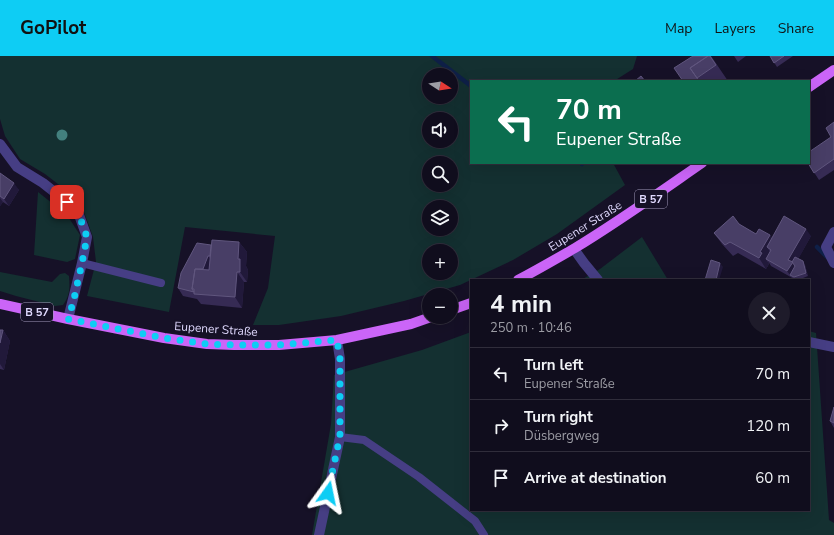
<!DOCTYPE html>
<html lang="en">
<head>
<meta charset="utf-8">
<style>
	:root { --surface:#100d1d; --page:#1e1b2a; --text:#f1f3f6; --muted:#9c9ca4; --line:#302d3b; --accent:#0ecdf4 }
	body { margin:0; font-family:"Nunito Sans",sans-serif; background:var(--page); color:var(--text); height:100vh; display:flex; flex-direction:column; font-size:15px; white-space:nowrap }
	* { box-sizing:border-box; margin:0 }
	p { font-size:13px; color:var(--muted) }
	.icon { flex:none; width:22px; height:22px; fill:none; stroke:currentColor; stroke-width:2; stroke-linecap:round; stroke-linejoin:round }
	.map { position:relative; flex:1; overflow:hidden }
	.drawer { position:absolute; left:470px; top:223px; width:340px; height:232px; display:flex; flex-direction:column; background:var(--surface); border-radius:0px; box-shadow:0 4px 16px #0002,0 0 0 1px var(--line) }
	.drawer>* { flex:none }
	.top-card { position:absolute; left:470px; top:24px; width:340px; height:84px; border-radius:0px; box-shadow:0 4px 16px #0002,0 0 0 1px var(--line); background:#0b6e4f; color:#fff; overflow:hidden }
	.needle { width:26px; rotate:102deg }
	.buttons { position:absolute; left:422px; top:12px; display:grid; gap:8px }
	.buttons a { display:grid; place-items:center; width:36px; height:36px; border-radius:50%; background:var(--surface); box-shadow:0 4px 16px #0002,0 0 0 1px var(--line); font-size:20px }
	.pin { position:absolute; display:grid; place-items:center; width:34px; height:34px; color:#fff; margin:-17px; border-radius:8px; box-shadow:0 2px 6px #0006 }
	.me { position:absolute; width:44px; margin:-22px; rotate:12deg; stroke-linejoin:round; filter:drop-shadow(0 0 3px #0008) }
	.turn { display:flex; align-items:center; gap:14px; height:84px; padding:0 20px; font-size:18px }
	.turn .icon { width:52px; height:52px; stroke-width:2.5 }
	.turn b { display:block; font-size:28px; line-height:34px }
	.round { display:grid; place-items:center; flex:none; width:42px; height:42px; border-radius:21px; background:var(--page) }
	.headline { display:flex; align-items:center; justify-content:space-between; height:68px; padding:0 20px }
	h1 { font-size:24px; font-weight:700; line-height:30px }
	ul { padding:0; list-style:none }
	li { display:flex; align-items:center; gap:12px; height:52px; padding:0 20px; border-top:1px solid var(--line) }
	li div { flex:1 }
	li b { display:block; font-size:15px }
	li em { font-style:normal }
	header { display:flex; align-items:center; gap:24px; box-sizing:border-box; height:56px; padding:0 20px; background:var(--accent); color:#111 }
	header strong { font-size:19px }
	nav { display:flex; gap:22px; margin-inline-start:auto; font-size:14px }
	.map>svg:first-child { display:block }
	.green { fill:#143031; fill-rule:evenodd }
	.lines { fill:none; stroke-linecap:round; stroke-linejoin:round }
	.stream { stroke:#0f2048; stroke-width:4.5 }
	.lane { stroke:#463e84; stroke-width:8 }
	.street { stroke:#463e84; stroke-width:10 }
	.primary { stroke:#cb65f8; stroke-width:10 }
	.tree { fill:#43807e }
	.wall { fill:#362b54 }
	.shaded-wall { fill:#21193a }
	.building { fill:#483e66; stroke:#60567e }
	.route { stroke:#0ecdf4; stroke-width:7; stroke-dasharray:0 12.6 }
	.labels { text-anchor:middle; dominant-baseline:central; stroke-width:4; stroke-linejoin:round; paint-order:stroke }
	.shield { fill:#161127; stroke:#a39cbd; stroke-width:1 }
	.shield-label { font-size:11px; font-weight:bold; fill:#dfd8fd }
	.street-label { font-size:12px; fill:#dfd8fd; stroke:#161127 }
</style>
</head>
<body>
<header>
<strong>GoPilot</strong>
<nav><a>Map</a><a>Layers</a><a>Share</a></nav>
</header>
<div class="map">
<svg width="834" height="479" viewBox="0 0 834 479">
	<rect width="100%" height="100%" fill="#161127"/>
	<!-- green -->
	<path class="green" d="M0,0H637L633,13L614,25H471V107H613L625,129L557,178L513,204L460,229L404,245L341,260L279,269H253L268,232L275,180L185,171L169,256L87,240L96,206L93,181L80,145L45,118L20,103L5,80L0,63ZM429,19H451V41H429ZM429,63H451V85H429ZM429,107H451V129H429ZM429,151H451V173H429ZM429,195H451V217H429Z
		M38,136L67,159L80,179L75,203L67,206L34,199Z
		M642,181L668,224H581L600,213Z
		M0,216L52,226L60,218L65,217L69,220C70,232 70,239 63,249L55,250L16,240L0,235Z
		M809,275L816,277L829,464L834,467V479H312L331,368L334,319L422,294L471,276V454H809Z"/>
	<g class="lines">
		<!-- stream -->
		<path class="stream" d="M432,0L471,30
			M581,107L582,108
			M817,191L827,201"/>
		<!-- lane -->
		<path class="lane" d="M82,207L161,227
			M340,381L364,384L419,421L475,465L484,479"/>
		<!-- street -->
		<path class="street" d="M0,88L17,111L43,127L67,146L79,159L87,181L82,207L68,263
			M834,176L826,191L834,207
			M574,193L584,207L598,224
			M809,286L834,291
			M319,479L340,381V303L337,284"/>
		<!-- primary -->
		<path class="primary" d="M809,31L834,14
			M518,224C537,214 556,203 575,192C618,166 660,136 702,107
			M0,248L68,263L164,282L207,288L234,289H279L337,284L411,268L431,261
			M451,254L471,247"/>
	</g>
	<!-- trees -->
	<circle class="tree" cx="62" cy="79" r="5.5"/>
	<!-- wall -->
	<path class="wall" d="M711,0L728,25H683Z
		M734,0H746L738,6Z
		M770,0H793L777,11Z
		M834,66V114L819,124L808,107L831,81Z
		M0,117L19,134L9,150L3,146L0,150Z
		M739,168L756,178L770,179L772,182L811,180L798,203L805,209L808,220L798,224H796L771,210L768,205L769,208L766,213L738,197L733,200L722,188L714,177Z
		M239,186L247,196L246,210L248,214L247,226H244L242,252L201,248L197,243L183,240L178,232L211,189Z
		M0,274H3L10,285L4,314L0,313Z
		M834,351V372L830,365Z"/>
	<!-- shaded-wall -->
	<path class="shaded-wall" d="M14,127L19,134L9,150L4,143Z
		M0,142L3,146L0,150Z
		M806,173L811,180L795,209L798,213L790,219L787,215L788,204Z
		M770,179L777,189L771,194L767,191L772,199L766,203L769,208L766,213L759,202L760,196Z
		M239,186L247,196L246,210L248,214L247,226L240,216L238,203Z
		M208,200L214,208L207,224L202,216Z
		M803,205L805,209L808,220L806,217Z
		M720,207L723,211L719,224H716Z
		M237,216L244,226L242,252L235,241Z
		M3,274L10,285L4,314L0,308V287Z"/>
	<!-- building -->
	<path class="building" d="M693,0H708L690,12L699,25H683L674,12Z
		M708,0H710L716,9L697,22L690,12Z
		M770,0H784L774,7Z
		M641,20L645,25H635Z
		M834,66V103L814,117L808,107H809V96L831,81L826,72Z
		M0,117L14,127L4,143L0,140Z
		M733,160L739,168L756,178L759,173L770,179L760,196L762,197L759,202L730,186L725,189L714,177Z
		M784,160L806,173L788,204L793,206L787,215L766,203L771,194L767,191Z
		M212,184L239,186L238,203H240V216H237L235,241L194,238V233H192L195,213L209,214Z
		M197,187L211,189L210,200H208L203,213H195L192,233L194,236L178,232L181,217Z
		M795,201L803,205L806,217L794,221L790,219L795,210L792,206Z
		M711,204L720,207L716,224H705Z
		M0,274H3L0,287Z
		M834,351V367L830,365Z"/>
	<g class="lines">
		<!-- route -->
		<path class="route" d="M67,146L79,159L87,181L82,207L73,247L68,263L164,282L207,288L234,289H279L337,284L340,303V380L328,437"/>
	</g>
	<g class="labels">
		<!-- shield labels -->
		<g class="shield">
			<rect x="635" y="134" width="32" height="18" rx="3"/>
			<rect x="21" y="247" width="32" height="18" rx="3"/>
		</g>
		<g class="shield-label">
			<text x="651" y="143">B 57</text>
			<text x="37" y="256">B 57</text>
		</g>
		<!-- street labels -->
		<g class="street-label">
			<text transform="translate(585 170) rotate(-32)">Eupener Straße</text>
			<text transform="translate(216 273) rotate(4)">Eupener Straße</text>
		</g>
	</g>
</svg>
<div class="buttons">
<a><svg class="needle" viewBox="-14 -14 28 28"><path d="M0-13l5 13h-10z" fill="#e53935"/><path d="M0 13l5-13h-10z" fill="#9c9ca4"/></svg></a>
<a><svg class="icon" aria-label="sound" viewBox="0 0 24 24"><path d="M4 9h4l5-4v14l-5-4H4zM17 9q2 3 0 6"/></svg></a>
<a><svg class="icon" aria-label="search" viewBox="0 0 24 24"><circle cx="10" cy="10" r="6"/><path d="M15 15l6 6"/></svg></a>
<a><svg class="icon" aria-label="layers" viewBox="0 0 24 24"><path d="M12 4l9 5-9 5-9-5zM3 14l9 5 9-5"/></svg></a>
<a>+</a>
<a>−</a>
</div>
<div class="pin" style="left:67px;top:146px;background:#d93025"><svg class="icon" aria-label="arrive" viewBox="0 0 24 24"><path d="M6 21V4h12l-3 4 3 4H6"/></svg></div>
<svg class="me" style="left:328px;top:437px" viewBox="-20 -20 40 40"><path d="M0-17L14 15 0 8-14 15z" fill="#0ecdf4" stroke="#fff" stroke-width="4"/></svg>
<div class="top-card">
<div class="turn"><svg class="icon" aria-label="left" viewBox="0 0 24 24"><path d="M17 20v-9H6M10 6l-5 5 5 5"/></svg><div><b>70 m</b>Eupener Straße</div></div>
</div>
<section class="drawer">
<div class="headline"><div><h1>4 min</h1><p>250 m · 10:46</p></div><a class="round"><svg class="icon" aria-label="close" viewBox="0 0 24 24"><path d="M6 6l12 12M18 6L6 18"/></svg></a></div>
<ul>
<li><svg class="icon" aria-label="left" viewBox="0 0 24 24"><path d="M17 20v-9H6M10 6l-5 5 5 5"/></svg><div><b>Turn left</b><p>Eupener Straße</p></div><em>70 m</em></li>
<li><svg class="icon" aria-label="right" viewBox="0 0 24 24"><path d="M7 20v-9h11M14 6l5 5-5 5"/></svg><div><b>Turn right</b><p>Düsbergweg</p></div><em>120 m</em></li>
<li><svg class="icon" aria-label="arrive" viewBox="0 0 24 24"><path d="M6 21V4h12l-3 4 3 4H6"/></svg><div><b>Arrive at destination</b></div><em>60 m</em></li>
</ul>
</section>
</div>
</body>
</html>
